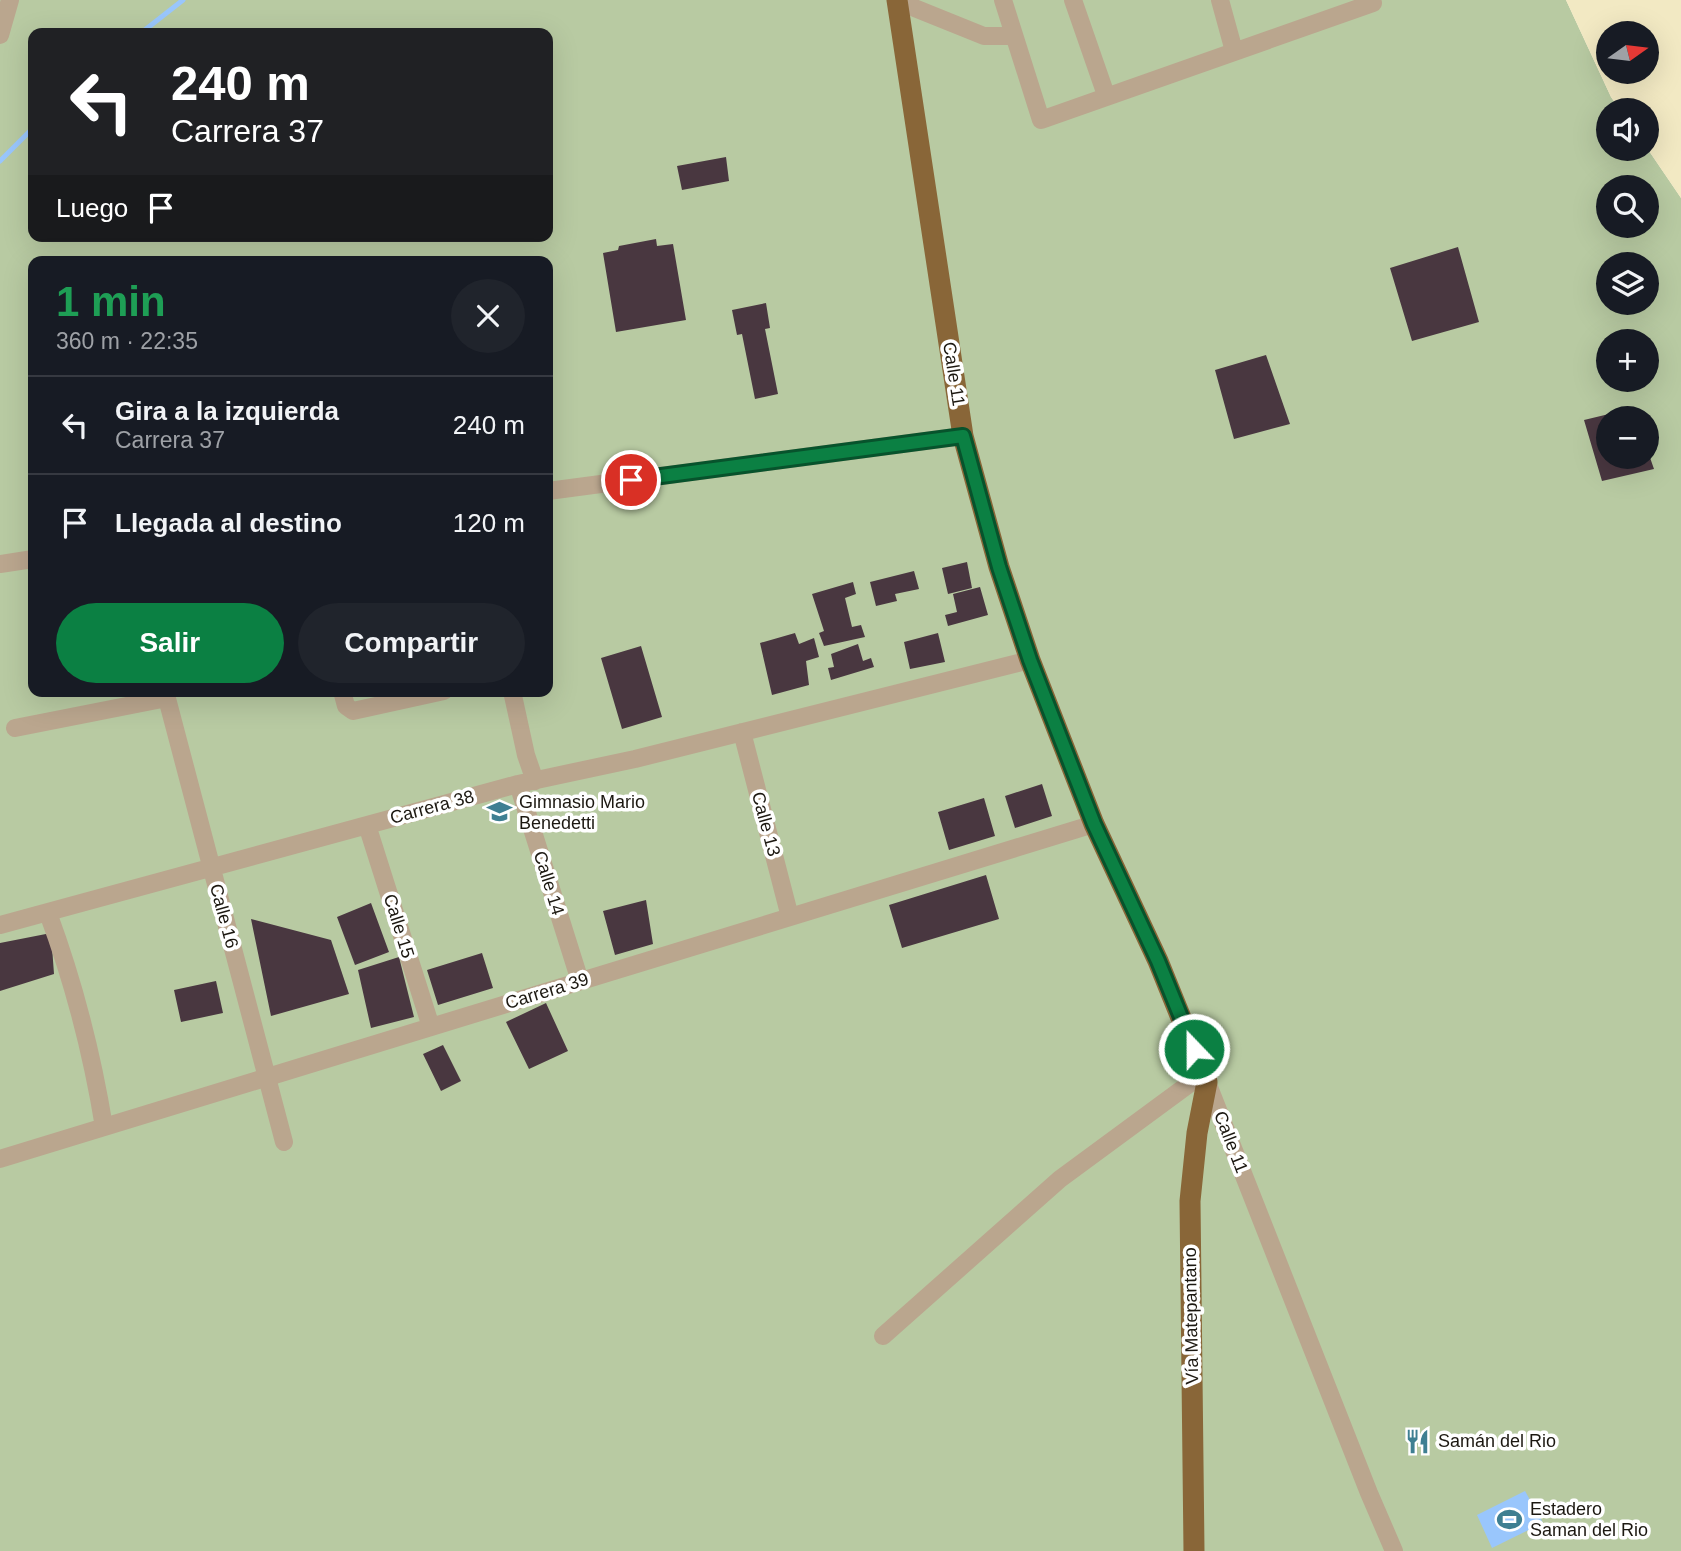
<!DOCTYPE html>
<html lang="es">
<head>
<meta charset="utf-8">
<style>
	:root { --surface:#171b24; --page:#20242c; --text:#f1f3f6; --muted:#9ea1a6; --line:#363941; --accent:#0b8043 }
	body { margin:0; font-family:Arial,sans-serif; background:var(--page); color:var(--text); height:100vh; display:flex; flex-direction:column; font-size:26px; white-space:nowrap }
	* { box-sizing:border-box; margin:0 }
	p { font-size:23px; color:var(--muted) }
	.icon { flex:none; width:38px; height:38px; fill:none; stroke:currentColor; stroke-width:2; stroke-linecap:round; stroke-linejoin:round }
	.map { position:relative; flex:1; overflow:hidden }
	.panel { position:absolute; left:28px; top:256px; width:525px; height:441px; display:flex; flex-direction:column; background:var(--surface); border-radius:14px; box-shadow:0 7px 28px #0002 }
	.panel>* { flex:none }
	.hud { position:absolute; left:28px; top:28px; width:525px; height:214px; border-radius:14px; box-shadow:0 7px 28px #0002; background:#202124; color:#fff; overflow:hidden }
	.needle { width:46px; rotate:76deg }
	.fabs { position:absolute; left:1596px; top:21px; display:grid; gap:14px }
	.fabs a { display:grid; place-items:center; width:63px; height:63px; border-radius:50%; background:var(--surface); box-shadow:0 7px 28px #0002; font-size:35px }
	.pin { position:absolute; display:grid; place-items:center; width:60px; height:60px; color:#fff; margin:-30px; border:4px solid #fff; border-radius:50%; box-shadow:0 2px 7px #0007 }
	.me { position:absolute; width:77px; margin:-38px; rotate:338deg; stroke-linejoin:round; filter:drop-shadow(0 0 5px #0008) }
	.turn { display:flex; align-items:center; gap:24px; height:147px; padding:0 28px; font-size:32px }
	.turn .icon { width:91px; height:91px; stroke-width:2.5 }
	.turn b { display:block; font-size:49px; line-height:60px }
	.then { display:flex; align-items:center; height:66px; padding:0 28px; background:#0003; gap:14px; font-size:26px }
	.round { display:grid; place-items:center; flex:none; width:74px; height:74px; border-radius:37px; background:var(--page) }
	.headline { display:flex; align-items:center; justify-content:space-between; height:119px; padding:0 28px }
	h1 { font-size:42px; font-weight:700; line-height:52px; color:#1e9e55 }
	.action { display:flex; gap:14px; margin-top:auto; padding:14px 28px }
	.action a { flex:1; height:80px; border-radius:42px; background:var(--accent); color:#fff; font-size:28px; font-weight:700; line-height:80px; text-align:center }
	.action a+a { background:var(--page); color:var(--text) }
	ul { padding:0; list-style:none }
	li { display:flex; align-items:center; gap:21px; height:98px; padding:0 28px; border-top:2px solid var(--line) }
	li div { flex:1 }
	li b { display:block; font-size:26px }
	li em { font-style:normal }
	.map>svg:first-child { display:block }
	.green { fill:#b8caa2; fill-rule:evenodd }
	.sand { fill:#f2e9c3; fill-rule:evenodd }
	.water { fill:#99c6fc }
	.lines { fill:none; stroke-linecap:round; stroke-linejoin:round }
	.stream { stroke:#99c6fc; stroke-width:5 }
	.building { fill:#493740 }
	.minor { stroke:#baa68e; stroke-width:18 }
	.major { stroke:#896638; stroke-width:21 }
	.route-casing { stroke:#07532c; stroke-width:18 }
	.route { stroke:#0b8043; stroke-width:12 }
	.labels { text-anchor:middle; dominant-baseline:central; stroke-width:7; stroke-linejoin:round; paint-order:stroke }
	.street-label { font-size:18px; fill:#1c1811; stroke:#fff }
	.poi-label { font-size:18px; fill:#1c1811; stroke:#fff; text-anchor:start }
</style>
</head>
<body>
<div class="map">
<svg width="1681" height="1551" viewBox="0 0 1681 1551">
	<rect width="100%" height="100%" fill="#fef0dd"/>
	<!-- green -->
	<path class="green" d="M0,0H1566L1611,97L1620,110H1608V149L1647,148L1681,198V1551H0ZM33,33H548V236H33ZM1608,187H1647V226H1608ZM33,261H548V691H33ZM1608,264H1647V303H1608ZM1608,341H1647V380H1608ZM1608,418H1647V457H1608Z"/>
	<!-- sand -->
	<path class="sand" d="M1566,0H1681V198L1647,148V110H1620L1611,97ZM1608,33H1647V72H1608Z"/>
	<!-- water -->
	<path class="water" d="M1525,1491L1543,1523L1492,1548L1477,1515Z"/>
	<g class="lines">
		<!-- stream -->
		<path class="stream" d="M141,33L183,0
			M0,161L33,128"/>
	</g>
	<!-- building -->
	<path class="building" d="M726,157L729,181L682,190L677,166Z
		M656,239L657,246L673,244L686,320L616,332L603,253L618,250L619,246Z
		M1458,247L1479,322L1412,341L1390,268Z
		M766,303L770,328L765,329L778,394L755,399L742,334L737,335L732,310Z
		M1266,355L1290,424L1234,439L1215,370Z
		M1634,408L1638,418H1608V457H1647V449L1654,469L1602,481L1584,420Z
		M967,562L972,588L948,594L942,568Z
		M914,571L919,589L895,594L897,601L876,606L870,582Z
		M853,582L856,594L845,598L852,627L861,625L865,637L824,646L819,633L824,631L812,594Z
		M980,587L988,615L948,626L945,615L957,612L953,594Z
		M795,633L799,644L814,638L819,657L806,661L809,685L772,695L760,643Z
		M938,633L945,662L910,669L904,642Z
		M858,644L863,661L871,658L874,667L831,680L828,668L834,667L831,654Z
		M641,646L662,717L622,729L601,658Z
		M1042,784L1052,816L1015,828L1005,796Z
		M984,798L995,836L949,850L938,812Z
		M986,875L999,919L902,948L889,905Z
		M646,900L653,944L615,955L603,911Z
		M371,903L389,952L355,965L337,917Z
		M251,919L331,940L349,994L271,1016Z
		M51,933L54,974L0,991V943Z
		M482,953L493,988L438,1005L427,970Z
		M399,957L414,1017L371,1028L358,970Z
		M216,981L223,1013L181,1022L174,990Z
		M546,1003L568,1051L529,1069L506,1022Z
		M443,1045L461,1081L441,1091L423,1054Z"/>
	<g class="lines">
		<!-- minor -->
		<path class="minor" d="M1003,0L1041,120L1373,3L1372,0
			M1073,0L1106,95
			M1220,0L1234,51
			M897,1L984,36H1014
			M0,35L10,0
			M548,491L963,436
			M0,564L33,559
			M165,691L284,1142
			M342,691L346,706L353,711L444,691
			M512,691L526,755L535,781
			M15,728L167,698
			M742,732L790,917
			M518,784L580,981
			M367,825L431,1027
			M48,913C74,983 92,1053 104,1127
			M0,925L518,784L635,759L1030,660
			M1207,1082L1369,1493L1394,1551
			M0,1159L1094,824
			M883,1336L1060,1179L1204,1073"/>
		<!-- major -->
		<path class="major" d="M897,0L963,436L999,567L1030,660L1094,824L1158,961L1207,1082L1197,1133L1190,1201L1194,1551"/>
	</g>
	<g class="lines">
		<defs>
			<path id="route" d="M631,480L963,436L999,567L1030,660L1094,824L1158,961L1194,1049"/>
		</defs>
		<!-- route casing -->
		<use href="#route" class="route-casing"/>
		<!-- route -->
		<use href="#route" class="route"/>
	</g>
	<!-- icons -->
	<defs>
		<symbol id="school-bare" viewBox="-9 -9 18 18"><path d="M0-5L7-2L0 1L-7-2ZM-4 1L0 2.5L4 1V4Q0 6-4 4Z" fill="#3e7f92" stroke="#fff" stroke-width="2.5" paint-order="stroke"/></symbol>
		<symbol id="restaurant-bare" viewBox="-9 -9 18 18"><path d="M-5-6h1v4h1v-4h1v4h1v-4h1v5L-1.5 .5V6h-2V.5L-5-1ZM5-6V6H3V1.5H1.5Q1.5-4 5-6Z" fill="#3e7f92" stroke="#fff" stroke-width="2.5" paint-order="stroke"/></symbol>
		<symbol id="stadium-bare" viewBox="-9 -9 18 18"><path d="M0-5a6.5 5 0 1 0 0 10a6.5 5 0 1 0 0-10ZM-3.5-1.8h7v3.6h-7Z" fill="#3e7f92" stroke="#fff" stroke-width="2.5" paint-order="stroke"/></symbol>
	</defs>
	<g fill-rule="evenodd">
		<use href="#school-bare" x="482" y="794" width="35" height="35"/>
		<use href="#restaurant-bare" x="1400" y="1424" width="35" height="35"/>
		<use href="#stadium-bare" x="1492" y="1502" width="35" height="35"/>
	</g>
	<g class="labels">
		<!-- street labels -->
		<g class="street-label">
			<text transform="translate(954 374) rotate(81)">Calle 11</text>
			<text transform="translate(432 807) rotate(-15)">Carrera 38</text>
			<text transform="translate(766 824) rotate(75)">Calle 13</text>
			<text transform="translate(549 883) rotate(73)">Calle 14</text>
			<text transform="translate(224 916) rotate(75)">Calle 16</text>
			<text transform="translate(399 926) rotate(73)">Calle 15</text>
			<text transform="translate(547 991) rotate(-17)">Carrera 39</text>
			<text transform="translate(1231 1142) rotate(69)">Calle 11</text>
			<text transform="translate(1191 1316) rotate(-91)">Vía Matepantano</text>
		</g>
		<!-- poi labels -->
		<g class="poi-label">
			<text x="519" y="802">Gimnasio Mario<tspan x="519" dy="21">Benedetti</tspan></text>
			<text x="1438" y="1441">Samán del Rio</text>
			<text x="1530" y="1509">Estadero<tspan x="1530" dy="21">Saman del Rio</tspan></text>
		</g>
	</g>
</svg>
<div class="fabs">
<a><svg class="needle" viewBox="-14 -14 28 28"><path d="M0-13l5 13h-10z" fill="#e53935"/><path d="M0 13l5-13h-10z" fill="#9ea1a6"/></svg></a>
<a><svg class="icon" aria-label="sound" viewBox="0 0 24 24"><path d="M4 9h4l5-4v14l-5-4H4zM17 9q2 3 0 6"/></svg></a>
<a><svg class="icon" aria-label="search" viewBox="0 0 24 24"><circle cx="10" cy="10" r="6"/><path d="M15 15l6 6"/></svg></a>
<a><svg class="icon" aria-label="layers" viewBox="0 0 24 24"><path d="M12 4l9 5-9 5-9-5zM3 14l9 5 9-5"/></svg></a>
<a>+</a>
<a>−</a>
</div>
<div class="pin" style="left:631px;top:480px;background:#d93025"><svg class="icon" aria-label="arrive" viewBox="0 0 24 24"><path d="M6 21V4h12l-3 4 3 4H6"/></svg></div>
<svg class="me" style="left:1194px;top:1049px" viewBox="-20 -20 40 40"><circle r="17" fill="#0b8043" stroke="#fff" stroke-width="3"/><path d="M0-11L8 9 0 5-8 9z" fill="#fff"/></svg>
<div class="hud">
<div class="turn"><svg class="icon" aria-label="left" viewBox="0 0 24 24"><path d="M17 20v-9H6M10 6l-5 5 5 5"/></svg><div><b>240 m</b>Carrera 37</div></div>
<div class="then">Luego<svg class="icon" aria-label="arrive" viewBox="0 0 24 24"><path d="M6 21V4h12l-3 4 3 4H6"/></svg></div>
</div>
<section class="panel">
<div class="headline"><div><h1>1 min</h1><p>360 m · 22:35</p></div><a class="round"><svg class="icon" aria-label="close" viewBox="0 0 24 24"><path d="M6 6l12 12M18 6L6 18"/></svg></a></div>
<ul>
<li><svg class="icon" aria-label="left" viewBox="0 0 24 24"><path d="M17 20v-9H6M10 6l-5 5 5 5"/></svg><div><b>Gira a la izquierda</b><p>Carrera 37</p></div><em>240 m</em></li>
<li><svg class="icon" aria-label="arrive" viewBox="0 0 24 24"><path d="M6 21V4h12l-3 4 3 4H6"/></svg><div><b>Llegada al destino</b></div><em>120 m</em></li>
</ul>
<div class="action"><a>Salir</a><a>Compartir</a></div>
</section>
</div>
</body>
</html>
